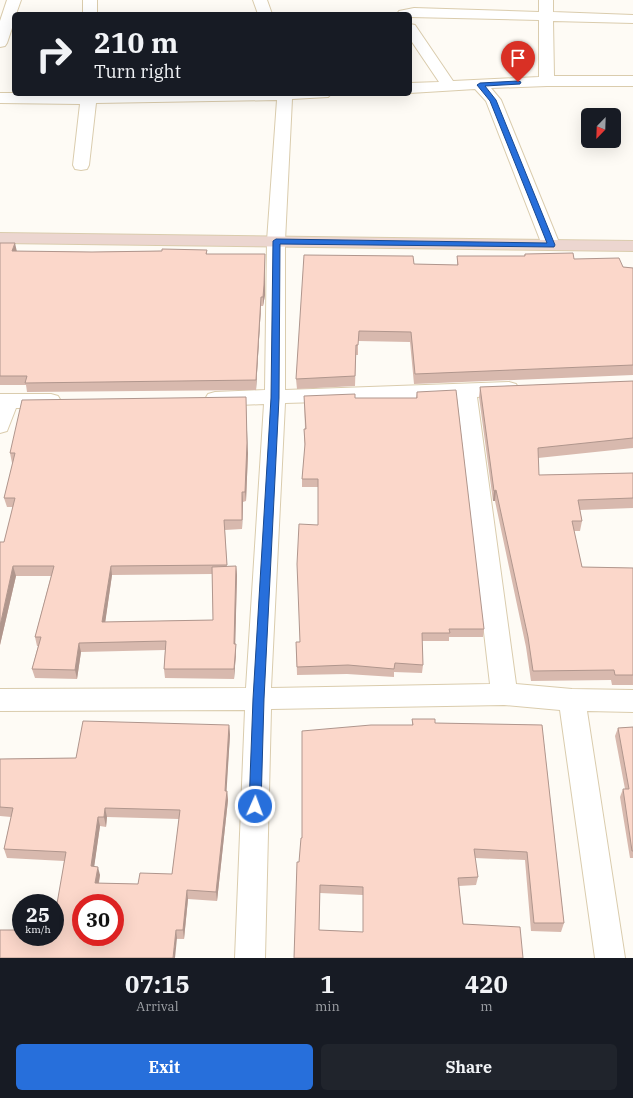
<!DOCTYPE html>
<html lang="en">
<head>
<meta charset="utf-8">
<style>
	:root { --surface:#171b24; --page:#20242c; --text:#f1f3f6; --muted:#9ea1a6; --accent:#276fdb }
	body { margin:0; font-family:"IBM Plex Serif",serif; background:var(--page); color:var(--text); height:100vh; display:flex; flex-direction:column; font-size:15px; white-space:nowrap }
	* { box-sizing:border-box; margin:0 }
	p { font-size:13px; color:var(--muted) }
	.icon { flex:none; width:22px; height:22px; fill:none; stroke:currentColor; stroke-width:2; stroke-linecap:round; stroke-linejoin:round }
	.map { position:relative; height:958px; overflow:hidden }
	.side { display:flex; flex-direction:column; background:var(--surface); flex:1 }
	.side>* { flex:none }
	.guide { position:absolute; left:12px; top:12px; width:400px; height:84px; border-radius:6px; box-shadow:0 4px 16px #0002; background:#171b24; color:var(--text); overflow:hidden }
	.needle { width:26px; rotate:203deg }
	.controls { position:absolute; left:581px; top:108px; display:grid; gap:8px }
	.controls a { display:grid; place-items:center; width:40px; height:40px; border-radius:6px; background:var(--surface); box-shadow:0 4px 16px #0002; font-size:20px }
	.speed { position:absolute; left:12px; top:894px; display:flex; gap:8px; font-size:20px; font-weight:700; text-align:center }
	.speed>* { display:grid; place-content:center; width:52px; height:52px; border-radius:50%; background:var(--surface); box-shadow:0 4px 16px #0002; line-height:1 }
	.speed small { font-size:10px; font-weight:400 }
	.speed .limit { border:6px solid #d22; background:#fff; color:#111 }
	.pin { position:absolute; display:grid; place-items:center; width:34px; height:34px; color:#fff; margin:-41px -17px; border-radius:50% 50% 50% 0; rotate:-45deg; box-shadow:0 0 4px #0007 }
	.pin .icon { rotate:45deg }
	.me { position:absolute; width:44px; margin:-22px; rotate:2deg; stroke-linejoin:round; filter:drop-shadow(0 0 3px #0008) }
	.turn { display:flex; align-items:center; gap:14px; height:84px; padding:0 16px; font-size:18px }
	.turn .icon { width:52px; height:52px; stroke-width:2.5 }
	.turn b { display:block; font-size:28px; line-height:34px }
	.eta { display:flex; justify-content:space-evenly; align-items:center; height:68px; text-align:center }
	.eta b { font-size:24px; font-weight:700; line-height:28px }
	.primary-button { display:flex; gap:8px; margin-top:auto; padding:8px 16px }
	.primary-button a { flex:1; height:46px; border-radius:6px; background:var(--accent); color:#fff; font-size:16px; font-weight:700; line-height:46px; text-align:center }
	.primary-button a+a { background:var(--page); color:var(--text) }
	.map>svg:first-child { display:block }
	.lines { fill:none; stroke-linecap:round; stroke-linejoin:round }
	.street-casing { stroke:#daccad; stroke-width:2 }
	.secondary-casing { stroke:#daccad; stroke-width:2 }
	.street { fill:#fff; fill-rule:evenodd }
	.secondary { fill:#ecd6d0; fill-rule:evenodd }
	.wall { fill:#d8b9ae; fill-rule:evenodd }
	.shaded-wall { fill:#b0968d }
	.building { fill:#fbd7ca; stroke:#b0968d; fill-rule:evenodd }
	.route { fill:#276fdb; stroke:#19488e }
</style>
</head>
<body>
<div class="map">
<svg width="633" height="958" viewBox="0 0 633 958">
	<rect width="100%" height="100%" fill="#fefbf5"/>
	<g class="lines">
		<defs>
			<path id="street" d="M7,0H21L16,14H14V22L7,43L5,46L0,47V21Z
				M83,0H97V14H83Z
				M253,0H267L272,14H258Z
				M539,0H553V12L633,15V23L553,21L554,76H633V86H547L491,88L501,100L560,245L557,249L551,250L545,249L542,245L486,101L475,89L410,93V83L439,82L410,39V24L415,25L453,81L539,77V20L410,17V14H397L399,11L414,8L539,12Z
				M0,93L331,94L328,97L292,99L285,241V390L509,382L516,384L519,389L516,394L477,397L516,684L572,689L633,690V712L587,711L625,958H595L560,710L504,705L271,709L265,958H235L245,710L0,711V689L246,688L264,404L215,406L208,404L205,399L208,394L215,392L265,390L267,241L277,100L96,103L89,165L87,169L81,170L75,169L73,165L80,104L0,103ZM457,398L490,684L271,688L285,403Z
				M0,394H51L58,396L61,401L58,406L51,408H16L7,431L0,433Z"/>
			<path id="secondary" d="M0,233L633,241V251L0,243Z"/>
		</defs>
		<!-- street casing -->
		<use href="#street" class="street-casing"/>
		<!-- secondary casing -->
		<use href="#secondary" class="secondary-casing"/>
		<!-- street -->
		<use href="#street" class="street"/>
		<!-- secondary -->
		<use href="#secondary" class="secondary"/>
	</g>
	<!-- wall -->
	<path class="wall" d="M0,243L17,251L92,252L207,250V254H265V295L263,306H261L256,390L27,392L26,385H0Z
		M525,254L574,259L623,267L633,268V375L414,384L410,342L358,341V355H356L355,386L297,389L296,379L414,264L457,265V256H524Z
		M633,381V448L538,458L539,475L633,473V508L580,510L582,521L580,531H574L582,567L633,568V685H612L611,680L531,681L526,647L495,501H493L479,397L480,387Z
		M417,392L484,629L483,637H449V641H422L423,665L422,673L394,672V677L347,674L297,675L296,642H300L318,525V487H302V479L305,449L304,437V429H305L304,396L355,398H416Z
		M10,453H248L246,501L243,502L242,529L225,530L227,567L236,566L237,575L235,644H236V653L234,679L165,678L164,669L165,650L81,652L77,679L35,678L32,669L38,646H37L35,637L51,576H16L0,645V542H4L13,507H7L4,498L13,463H12ZM212,574L213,620L105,622L112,575Z
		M412,719L435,723L542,725L564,923L561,932L531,931L525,860L475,858L478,877L476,885L459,886L463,924L294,958L302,838L412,725ZM320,893L363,895V932L319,930Z
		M229,725L230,735L226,791H227L228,800L217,901L188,899L184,939L55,937L64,861L7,858L4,849L11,817L0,816V759L76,758ZM107,817L179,819L172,874L138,884L99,883L100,875L94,866L100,826L106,827Z
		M633,727V858H630L620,797L623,789H625L615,736L618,728Z"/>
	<!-- shaded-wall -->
	<path class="shaded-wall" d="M15,243L17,252L12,251Z
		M265,254V295L263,306V297Z
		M261,297V306L256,390V380Z
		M246,407L248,453L246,501L245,492Z
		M496,490L495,501H493L494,491Z
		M242,492L243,502L242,529Z
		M13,566L16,576L0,645V626Z
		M111,566L112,575L104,631L102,622Z
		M236,566L237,575L235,653L234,644Z
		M79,643L81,652L77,679L75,670Z
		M236,644V653L234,679V669Z
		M229,725L230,735L226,800L225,791Z
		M227,791L228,800L217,901L216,892Z
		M105,808L107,817L106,827L104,817Z
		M98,817L100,826L93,875L91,866Z
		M98,867L100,875L97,892L95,883Z
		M187,890L188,899L184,939L183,930Z
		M176,930L177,938L175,958H173Z"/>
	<!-- building -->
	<path class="building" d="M0,243H15L12,251L92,252L162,251V249L207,250L206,254H265L264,285L263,297H261L256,380L25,383L27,376H0Z
		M573,253L574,259L619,258L623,267L633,268V365L415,374L411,332L359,331L358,345H356L355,376L296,379L304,255L405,256H413L414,264L458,265L457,256H525V254Z
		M633,381V438L538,448L539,475L633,473V498L578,500L582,521H572L582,567L633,568V675H615L614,670L533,671L528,637L496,490L494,491L480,387Z
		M456,390L484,629H449L450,633H422L423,665L395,663L394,669L348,665L297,667L296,642H300L297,564L299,524L318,525V479H302L305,444L304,429H306L304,396L355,394V398H417V392Z
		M246,397L247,443L245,492H242V520H224L227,565L111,566L102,622L213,620L212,567L236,566L234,644H236L234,669H164L166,641L79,643L75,670L32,669L41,637H35L54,566H13L0,626V542H4L15,498H4L15,453H10L22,400Z
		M412,719H435V723L542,725L564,923H534L527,852L474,849L478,877L458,878L463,924L520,927L523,958H294L297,862H299L301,838H302V731L371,725H413ZM320,885L363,887V932L319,930Z
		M83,721L229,725L225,791H227L216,892L187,890L183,930H176L173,958H0V930H21V937H55V915L66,852L4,849L13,808L0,807V759L76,758ZM105,808L180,810L172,874L140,873L138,884L95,883L98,867L91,866L98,817H104ZM81,903H115V937H81Z
		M633,727V851H632L623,789H629L618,728Z"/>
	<!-- route -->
	<path class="route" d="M518,81L521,82L520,84L485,86L496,100L555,245L554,247L280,244L279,398L264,699L261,806L259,809L255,811L251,809L249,806L253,699L271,398L273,241L276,239L547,243L490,101L477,85L480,83Z"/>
</svg>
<div class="controls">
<a><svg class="needle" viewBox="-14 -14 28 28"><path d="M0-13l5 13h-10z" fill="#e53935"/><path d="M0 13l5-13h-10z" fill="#9ea1a6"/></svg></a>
</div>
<div class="speed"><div>25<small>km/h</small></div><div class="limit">30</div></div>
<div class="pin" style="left:518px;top:82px;background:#d93025"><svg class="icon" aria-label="arrive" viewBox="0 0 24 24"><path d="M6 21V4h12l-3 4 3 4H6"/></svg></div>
<svg class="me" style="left:255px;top:806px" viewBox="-20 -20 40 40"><circle r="17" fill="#276fdb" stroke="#fff" stroke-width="3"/><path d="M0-11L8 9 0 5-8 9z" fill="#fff"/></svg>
<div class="guide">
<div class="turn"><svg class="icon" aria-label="right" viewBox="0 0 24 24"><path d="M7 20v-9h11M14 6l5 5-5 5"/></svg><div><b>210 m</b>Turn right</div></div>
</div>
</div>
<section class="side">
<div class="eta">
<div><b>07:15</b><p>Arrival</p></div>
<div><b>1</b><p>min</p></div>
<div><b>420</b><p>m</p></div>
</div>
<div class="primary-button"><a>Exit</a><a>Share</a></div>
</section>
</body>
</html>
